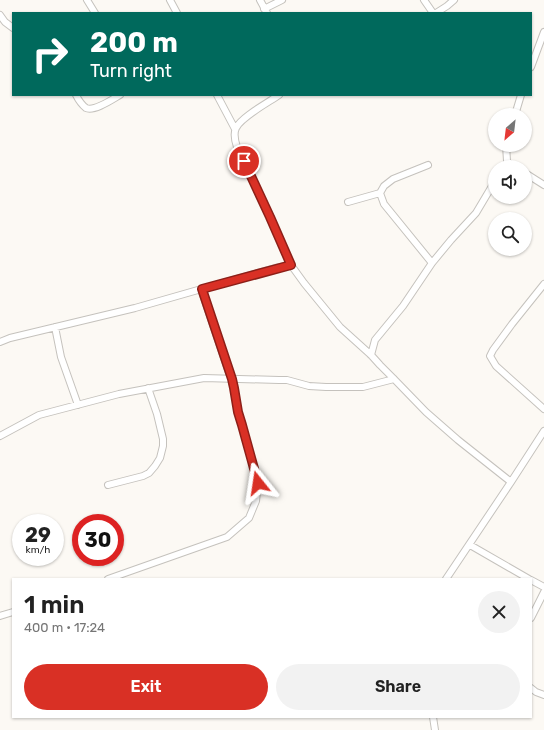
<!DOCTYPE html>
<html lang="en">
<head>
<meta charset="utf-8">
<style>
	:root { --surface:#fff; --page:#f2f2f2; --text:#222; --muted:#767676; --accent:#d93025 }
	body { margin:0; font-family:Rubik,sans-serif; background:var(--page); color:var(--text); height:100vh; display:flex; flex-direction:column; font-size:15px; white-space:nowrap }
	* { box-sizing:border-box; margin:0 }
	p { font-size:13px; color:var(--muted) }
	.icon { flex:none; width:22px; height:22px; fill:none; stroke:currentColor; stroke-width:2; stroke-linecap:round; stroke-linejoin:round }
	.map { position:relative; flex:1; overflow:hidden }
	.details { position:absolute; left:12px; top:578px; width:520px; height:140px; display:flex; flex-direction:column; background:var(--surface); border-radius:0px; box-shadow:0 1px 3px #0004 }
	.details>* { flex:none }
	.banner { position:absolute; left:12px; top:12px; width:520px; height:84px; border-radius:0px; box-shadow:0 1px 3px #0004; background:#00695c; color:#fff; overflow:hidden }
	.needle { width:26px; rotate:208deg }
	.fabs { position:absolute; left:488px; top:108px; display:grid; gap:8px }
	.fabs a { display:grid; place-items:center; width:44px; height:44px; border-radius:50%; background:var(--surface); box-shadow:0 1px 3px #0004; font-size:20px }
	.speed { position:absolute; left:12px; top:514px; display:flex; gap:8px; font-size:20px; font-weight:700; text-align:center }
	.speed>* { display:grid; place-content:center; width:52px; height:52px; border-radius:50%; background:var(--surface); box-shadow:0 1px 3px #0004; line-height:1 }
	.speed small { font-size:10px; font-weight:400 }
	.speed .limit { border:6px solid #d22; background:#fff; color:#111 }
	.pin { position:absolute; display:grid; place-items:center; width:34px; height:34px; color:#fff; margin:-17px; border:2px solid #fff; border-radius:50%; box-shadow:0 1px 4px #0007 }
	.me { position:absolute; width:44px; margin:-22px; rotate:345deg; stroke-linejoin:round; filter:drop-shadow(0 0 3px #0008) }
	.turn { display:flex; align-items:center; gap:14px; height:84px; padding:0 12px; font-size:18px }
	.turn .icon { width:52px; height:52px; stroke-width:2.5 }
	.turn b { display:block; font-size:28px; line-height:34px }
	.round { display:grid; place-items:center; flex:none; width:42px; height:42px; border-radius:21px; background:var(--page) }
	.head { display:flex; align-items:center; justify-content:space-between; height:68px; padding:0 12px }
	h1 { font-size:24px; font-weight:600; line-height:30px }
	.cta { display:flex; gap:8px; margin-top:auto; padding:8px 12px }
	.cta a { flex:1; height:46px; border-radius:24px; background:var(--accent); color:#fff; font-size:16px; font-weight:600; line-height:46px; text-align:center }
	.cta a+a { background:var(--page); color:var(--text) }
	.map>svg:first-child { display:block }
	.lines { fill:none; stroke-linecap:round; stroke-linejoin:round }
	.street-casing { stroke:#c5c2bd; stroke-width:8 }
	.street { stroke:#fff; stroke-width:6 }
	.route-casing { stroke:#8d1f18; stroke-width:10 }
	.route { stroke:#d93025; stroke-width:7 }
</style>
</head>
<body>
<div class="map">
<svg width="544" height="730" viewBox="0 0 544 730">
	<rect width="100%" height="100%" fill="#fcf9f4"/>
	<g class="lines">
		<defs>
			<path id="street" d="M87,0L95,13
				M170,0L177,13
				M260,0L267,13
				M424,0L433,13
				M264,9L282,0
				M436,13L447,6L454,0
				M0,15L5,22L13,28
				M531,67L544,32
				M76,95C78,99 82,105 86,108C94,112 113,99 120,95
				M217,95L235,129
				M279,95C269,102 241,117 236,128C233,134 235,141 237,147L270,217L291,265L304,283L340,327L371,355L380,365L394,379L426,412L458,440L511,482
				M515,115L521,95
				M506,145L507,161L512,167
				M428,165L393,179L384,186L380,193L384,204L432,263
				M525,173L544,185
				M348,202L380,193
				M544,284L512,324L493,350L490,356L496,366L544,409
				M55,327L61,357L78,405
				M0,342L10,338L135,308L275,268L291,265
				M371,355L375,340L403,306L432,263L451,240L476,213L495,181
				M0,436L39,415L119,394L204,378L279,380H287L309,386L326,387H363L394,379
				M108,485L143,476L149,473L155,466L160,458L163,446V439L157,414L148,388
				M470,545L529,579
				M108,579L227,537L249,518L256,501L258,483L242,425L238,412L234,388L201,289
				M446,579L511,482L544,431
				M531,580L544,587
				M0,616L13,612
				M531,618L544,592
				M531,688L536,692L544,695
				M433,717L435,730"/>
		</defs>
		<!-- street casing -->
		<use href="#street" class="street-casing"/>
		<!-- street -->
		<use href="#street" class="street"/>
	</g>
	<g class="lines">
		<defs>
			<path id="route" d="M244,161L270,217L291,265L202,289L232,379L234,388L238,412L242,425L258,483"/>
		</defs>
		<!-- route casing -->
		<use href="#route" class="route-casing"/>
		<!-- route -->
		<use href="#route" class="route"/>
	</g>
</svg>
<div class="fabs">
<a><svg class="needle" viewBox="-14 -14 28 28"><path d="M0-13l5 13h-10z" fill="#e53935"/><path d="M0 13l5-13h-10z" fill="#767676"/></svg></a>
<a><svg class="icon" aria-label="sound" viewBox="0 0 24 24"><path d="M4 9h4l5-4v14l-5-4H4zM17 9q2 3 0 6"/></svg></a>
<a><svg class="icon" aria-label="search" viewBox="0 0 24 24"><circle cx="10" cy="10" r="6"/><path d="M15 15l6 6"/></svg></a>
</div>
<div class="speed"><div>29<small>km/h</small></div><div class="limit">30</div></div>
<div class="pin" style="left:244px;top:161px;background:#d93025"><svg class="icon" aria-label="arrive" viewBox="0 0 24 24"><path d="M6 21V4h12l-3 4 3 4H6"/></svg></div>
<svg class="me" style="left:258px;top:483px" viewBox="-20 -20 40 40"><path d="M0-17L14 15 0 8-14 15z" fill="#d93025" stroke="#fff" stroke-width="4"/></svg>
<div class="banner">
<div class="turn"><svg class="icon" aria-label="right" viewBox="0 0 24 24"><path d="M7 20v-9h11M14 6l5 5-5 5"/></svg><div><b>200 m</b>Turn right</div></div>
</div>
<section class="details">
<div class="head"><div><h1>1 min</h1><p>400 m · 17:24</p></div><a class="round"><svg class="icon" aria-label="close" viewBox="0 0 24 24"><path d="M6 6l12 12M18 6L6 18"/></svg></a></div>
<div class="cta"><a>Exit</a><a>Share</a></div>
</section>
</div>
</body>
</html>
